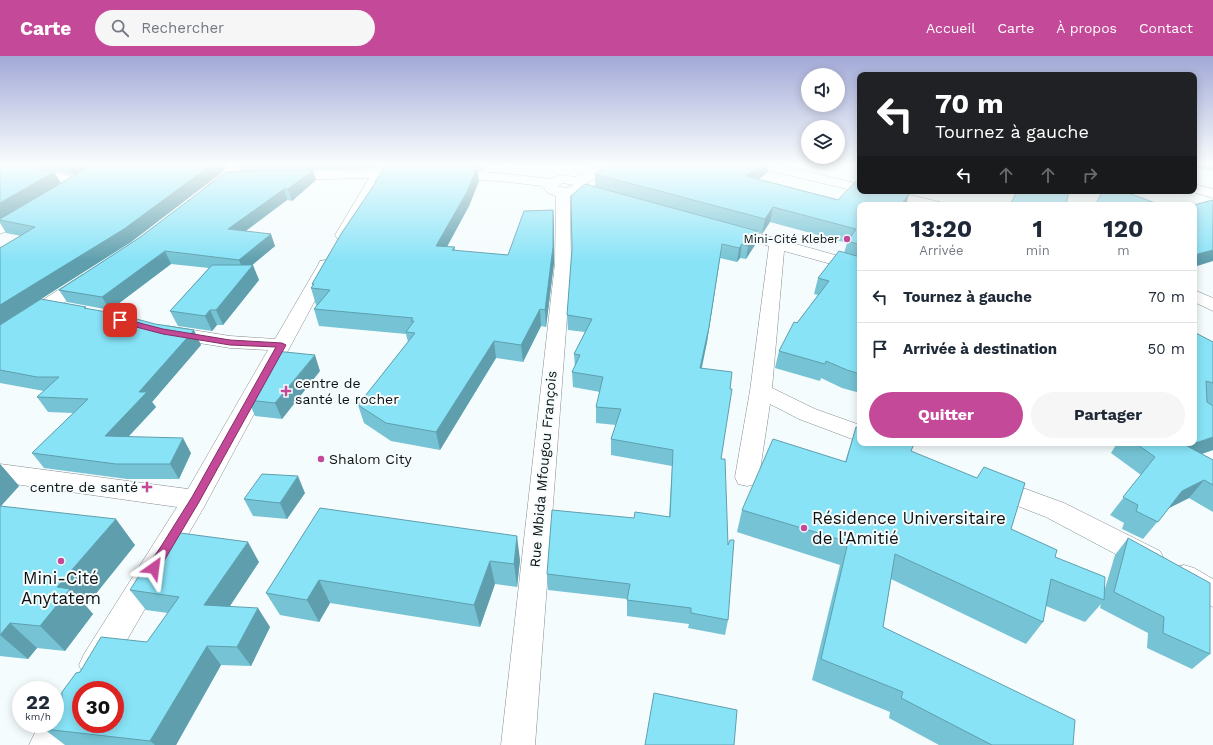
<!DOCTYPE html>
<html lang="fr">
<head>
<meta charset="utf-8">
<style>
	:root { --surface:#fff; --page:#f6f6f7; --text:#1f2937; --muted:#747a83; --line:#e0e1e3; --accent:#c54999 }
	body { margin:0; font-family:"Work Sans",sans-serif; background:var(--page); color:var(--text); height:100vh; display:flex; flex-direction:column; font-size:15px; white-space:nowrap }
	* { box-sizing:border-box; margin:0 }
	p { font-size:13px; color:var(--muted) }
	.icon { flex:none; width:22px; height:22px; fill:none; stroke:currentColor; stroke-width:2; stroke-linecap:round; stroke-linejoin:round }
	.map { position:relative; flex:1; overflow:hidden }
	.side { position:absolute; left:857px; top:146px; width:340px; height:244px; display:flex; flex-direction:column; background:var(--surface); border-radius:8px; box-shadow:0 2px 10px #0003 }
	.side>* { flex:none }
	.guide { position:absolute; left:857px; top:16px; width:340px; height:122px; border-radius:8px; box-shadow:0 2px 10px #0003; background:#202124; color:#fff; overflow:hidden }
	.controls { position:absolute; left:801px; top:12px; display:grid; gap:8px }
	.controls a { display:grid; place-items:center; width:44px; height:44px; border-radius:50%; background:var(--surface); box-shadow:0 2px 10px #0003; font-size:20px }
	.speed { position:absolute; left:12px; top:625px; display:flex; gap:8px; font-size:20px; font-weight:700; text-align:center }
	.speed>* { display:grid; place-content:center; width:52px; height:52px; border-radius:50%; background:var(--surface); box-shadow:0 2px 10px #0003; line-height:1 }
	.speed small { font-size:10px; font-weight:400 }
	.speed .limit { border:6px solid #d22; background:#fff; color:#111 }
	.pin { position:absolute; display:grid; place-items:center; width:34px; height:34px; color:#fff; margin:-17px; border-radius:8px; box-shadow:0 2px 6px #0006 }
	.me { position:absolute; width:44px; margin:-22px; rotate:31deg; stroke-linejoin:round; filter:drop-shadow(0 0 3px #0008) }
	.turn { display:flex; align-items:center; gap:14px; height:84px; padding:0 12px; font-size:18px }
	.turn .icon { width:52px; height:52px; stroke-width:2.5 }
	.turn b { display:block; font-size:28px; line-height:34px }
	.lanes { display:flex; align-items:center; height:38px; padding:0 12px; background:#0003; justify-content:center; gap:20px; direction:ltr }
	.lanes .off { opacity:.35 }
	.eta { display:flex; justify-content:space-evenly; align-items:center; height:68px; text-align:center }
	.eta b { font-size:24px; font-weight:700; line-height:28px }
	.button { display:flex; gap:8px; margin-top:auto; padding:8px 12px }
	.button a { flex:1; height:46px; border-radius:24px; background:var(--accent); color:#fff; font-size:16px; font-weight:700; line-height:46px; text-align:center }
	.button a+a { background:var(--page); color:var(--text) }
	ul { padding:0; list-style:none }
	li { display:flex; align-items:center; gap:12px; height:52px; padding:0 12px; border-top:1px solid var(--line) }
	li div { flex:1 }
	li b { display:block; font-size:15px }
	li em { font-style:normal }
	header { display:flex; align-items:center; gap:24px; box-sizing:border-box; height:56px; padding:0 20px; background:var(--accent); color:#fff }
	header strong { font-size:19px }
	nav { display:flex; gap:22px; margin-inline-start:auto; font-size:14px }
	.search { width:280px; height:36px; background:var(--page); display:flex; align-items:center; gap:10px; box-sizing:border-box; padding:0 14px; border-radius:22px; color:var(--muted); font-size:15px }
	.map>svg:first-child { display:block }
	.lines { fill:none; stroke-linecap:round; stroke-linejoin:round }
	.street-casing { stroke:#868c8e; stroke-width:1 }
	.secondary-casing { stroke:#868c8e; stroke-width:1 }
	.street { fill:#fff; fill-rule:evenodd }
	.secondary { fill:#fff; fill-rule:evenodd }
	.wall { fill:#75c3d4 }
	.shaded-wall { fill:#5f9fad }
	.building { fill:#88e3f7; stroke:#5f9fad; fill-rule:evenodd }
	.route { fill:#c54999; stroke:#802f63 }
	.poi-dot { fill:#c54999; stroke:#f5fcfd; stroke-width:1.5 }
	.labels { text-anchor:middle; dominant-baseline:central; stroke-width:4; stroke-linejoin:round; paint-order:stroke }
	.far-poi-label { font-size:12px; fill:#0f1111; stroke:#f5fcfd; text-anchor:end }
	.poi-label { font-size:14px; fill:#0f1111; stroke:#f5fcfd; text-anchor:start }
	.street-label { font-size:14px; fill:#0f1111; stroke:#f5fcfd }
	.near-poi-label { font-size:17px; fill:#0f1111; stroke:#f5fcfd; text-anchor:start }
</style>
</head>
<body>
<header>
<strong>Carte</strong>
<div class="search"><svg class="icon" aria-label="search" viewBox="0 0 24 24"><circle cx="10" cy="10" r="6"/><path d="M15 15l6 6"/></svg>Rechercher</div>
<nav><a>Accueil</a><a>Carte</a><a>À propos</a><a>Contact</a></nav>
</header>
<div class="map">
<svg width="1213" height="689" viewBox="0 0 1213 689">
	<rect width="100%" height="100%" fill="#f5fcfd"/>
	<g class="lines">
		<defs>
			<path id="street" d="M0,109H21L82,123L84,126L82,129L77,130L21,117L0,116Z
				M229,109H243C235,120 218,143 203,139L201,136L203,133L222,118Z
				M602,109H619L617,112L586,127L588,130L583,136L570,140L571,207L535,689H501L555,207L556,140L548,137L542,130L500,125L448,123L443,122L441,119L443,116L448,115L500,117L550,123L561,119L576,121ZM563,127L573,129H574L566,132L557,130Z
				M755,109H778L860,128V135H865L860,136L762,113L757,112Z
				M390,114L395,115L397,118L395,121L382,122L351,179L349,182L343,184L337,182L335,179L369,122L284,124L279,123L277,120L279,117L284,116Z
				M872,135H892L940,146L942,149H916L873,139Z
				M29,152L34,153L36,156L34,159L5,176L0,178V167L24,153Z
				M728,169L860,206V216L784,195L772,332L815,353L860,369V386L799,363L770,348L759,421L756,428L747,430L738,428L735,421L750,335L769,190L722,177L720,174L722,171Z
				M326,204L332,205L334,209L204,451L106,620L95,624L84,620L79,609L84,598L177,451L0,426V408L188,433L268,294L230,292L168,282L161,280L158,276L161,272L168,270L230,280L275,283L318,209L320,205Z
				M88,218L94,219L97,223L94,227L7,284L0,286V271L82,219Z
				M1194,234L1213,242V255L1194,246Z
				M993,421L1064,447L1160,495L1164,503L1160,511L1150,515L1140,511L1046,461L984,437L980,430L984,423Z
				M1184,509L1194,512L1213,523V551L1203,547L1174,530L1170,521L1174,512Z
				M67,636L79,641C86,659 74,674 65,689H29L39,668H55V641Z"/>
			<path id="secondary" d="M1194,128L1213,133V142L1189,135H1194Z"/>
		</defs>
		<!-- street casing -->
		<use href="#street" class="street-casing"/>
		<!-- secondary casing -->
		<use href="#secondary" class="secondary-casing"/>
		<!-- street -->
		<use href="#street" class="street"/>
		<!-- secondary -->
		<use href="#secondary" class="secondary"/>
	</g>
	<!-- wall -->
	<path class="wall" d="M0,109L54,116L61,127L74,119L27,109H228L221,117L131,186L8,264L87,253L201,289L152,346L156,351L129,380L191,397L179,423H127L44,412L32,397L73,357L48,356L37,341L44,335L0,327V192L21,180L6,177L0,167Z
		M237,109H485L483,115H478L479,125L469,150L447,191H455V195L508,199L553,154L554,169V207L546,271L541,270L523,306L496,302L440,394L391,385L364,367L358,349L408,286L406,278L319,270L314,253L317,249H316L311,232L313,230L312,228L375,128V126L384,111L364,113L313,114L316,124L292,145L287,144L246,175L275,190L252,209L259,224L223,269H217L212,275L178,270L170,255L209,212L171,208L110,254L67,246L59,234L139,182L240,115Z
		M576,109H599L596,110Z
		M1194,109H1213V115L1194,111Z
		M768,116L758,123L860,149V337L842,332L821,322L820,325L775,312L779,295L797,267L818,239L814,238L818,222L844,197L847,187L770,166L762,178L757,176L755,189L746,203L740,202L737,206L720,202L707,286L702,312L730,333L721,403L728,564L725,579L688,572L689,568L627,560V543L548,534L547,518L634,462L669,461L672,410L611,399V383L616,369L596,367V351L600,336L573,331L572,316L575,311L574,298L585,276L568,274L567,259L595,131V118Z
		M1213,286V394L1202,398L1213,404V456L1189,442L1169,452L1143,483L1122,473L1124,467L1110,459L1141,419L1111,397L1117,387H1194Z
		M320,315L282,363L255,360L248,344Z
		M856,371L911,395L1011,473L1055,501L1104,536L1115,499L1128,482L1210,598L1192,613L1147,592L1148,577L1100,552L1101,548L1085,566L1046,550L1043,566L1026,588L891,523L883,571L1073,689H939L889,662L890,656L812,624L840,509L737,476L742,454L845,406Z
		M0,408L19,430L1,450L135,489L86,550L93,558L65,595L37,592L28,603L0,600Z
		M305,437L287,463L253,460L244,443Z
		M320,452L520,504L517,531L495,528L480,571L330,547L319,566L280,559L266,537Z
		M259,506L230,550L270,571L251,610L221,609L176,689H65L44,673L80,616L147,586L168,557L146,554L130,534Z"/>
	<!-- shaded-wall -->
	<path class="shaded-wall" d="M68,109H92L74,119Z
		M211,109H228L221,117L131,186L0,269V249Z
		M482,109H485L483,115Z
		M761,109H769L768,116L744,134L746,120Z
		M477,111L479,125L469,150L439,205L436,190Z
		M313,114L316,124L292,145L288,133Z
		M54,116L61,128L0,164V147Z
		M284,133L287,144L232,185L228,173Z
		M909,138L906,149H901Z
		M773,151L770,166L762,178L765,163Z
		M553,154L554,169V207L546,271L545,254Z
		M757,175L755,189L746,203L748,190Z
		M271,178L275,190L244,216L239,204Z
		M722,188L707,286L698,327L700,312Z
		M742,188L740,202L737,206L739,192Z
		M1213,194V205L1194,211V199Z
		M165,195L171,208L110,254L102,241Z
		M253,209L259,224L223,269L216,254Z
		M540,253L541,270L523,306L521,289Z
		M210,254L217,269L212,275L205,260Z
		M194,274L201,289L152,346L156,351L115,395L105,380L139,336Z
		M494,285L496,302L440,394L436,376Z
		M315,299L320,315L282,363L275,347Z
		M1213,381V394L1173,407L1187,390Z
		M183,382L191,397L179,423L170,408Z
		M0,408L19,430L0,451Z
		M298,420L305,437L287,463L280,447Z
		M1204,424L1189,442L1167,453L1182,435Z
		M116,463L135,489L86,550L93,558L65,595L40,570L57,531Z
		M517,480L520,504L517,531L514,508Z
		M248,486L259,506L218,568L204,549Z
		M490,505L495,528L480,571L474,549Z
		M319,524L330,547L319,566L307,544Z
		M258,552L270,571L251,610L237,591Z
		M10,567L37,592L28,603L0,579Z
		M207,590L221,609L176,689H155L150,685Z"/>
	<!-- building -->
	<path class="building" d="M0,109H24L54,116L0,147Z
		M92,109H211L124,173L0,249V192L35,171L0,164V163Z
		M386,109L477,111L467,136L436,190L455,191L452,194L508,199L524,155L553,154V191L545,254L540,253L521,289L494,285L436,376L386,367L358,349L415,277L406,276L414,265H411L413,262L314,253L330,234L311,232L314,228H312L341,178L376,126H375Z
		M606,109H761L746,120L838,144L856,125L860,126V135H896L909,138L901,149H860V189L848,185L856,173L773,151L765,163L595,118Z
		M313,114L288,133H284L228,173L271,178L239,204L165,195L102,241L59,234L139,182L226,116Z
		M585,128L757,175L748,190L742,188L739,192L722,188L709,271L700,312L732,316L730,333H732L721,403H725L728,489L730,484H734L728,564L691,557V552L627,544L630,528L547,518L552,454L634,462L635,456L670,461L673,394L611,383L621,353L596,351L603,321L572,316L580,299L574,298L592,263L567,259L572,193L571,140Z
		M1017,135H1069L1066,149H1010Z
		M1103,135H1123L1161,149H1095Z
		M1213,144V194L1194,199V149Z
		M839,195L860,201V318L847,314L826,305L825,308L779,295L794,266L797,267L829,225L818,222Z
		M212,209H253L216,254H210L205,260L170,255Z
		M41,243L86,251L84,252L118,258L155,268L194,274L139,336H147L105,380L183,382L170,408H116L32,397L88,343L37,341L59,321H37L0,314V269Z
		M1194,276L1213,286V327L1206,325L1207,346L1213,350V381L1187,390L1213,404V429L1204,424L1182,435L1158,466L1136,455L1138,449L1123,441L1155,401L1135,387H1194Z
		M275,295L315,299L275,347L248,344Z
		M856,371L860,372V387H911L914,388L911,395L977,422L984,411L1025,427L1011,473L1057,494L1055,501L1105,521L1104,544L1051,523L1043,566L895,498L883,571L1075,664L1073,689H992L901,642L903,636L821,603L848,486L742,454L773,383L846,406Z
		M262,418L298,420L280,447L244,443Z
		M0,450L116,463L57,531L70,533L40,570L10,567L0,579Z
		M320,452L517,480L514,508L490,505L474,549L319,524L307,544L266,537Z
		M173,476L248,486L204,549L258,552L237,591L207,590L150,685L44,673L47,668H55V655L62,645V636L76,617L80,616L101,581L147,586L179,541L130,534L142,515ZM81,634H115V668H81Z
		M1128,482L1210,527V598L1163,577L1164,561L1114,536Z
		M654,637L737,654L734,689H645Z"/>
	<!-- sky -->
	<linearGradient id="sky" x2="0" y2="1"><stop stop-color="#a2a9d7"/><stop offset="0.53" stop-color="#fafefe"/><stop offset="1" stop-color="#fafefe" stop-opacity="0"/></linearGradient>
	<rect width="1213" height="205" fill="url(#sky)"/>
	<!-- route -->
	<path class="route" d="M117,262H120L163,273L230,284L282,287L286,289L199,446L158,515L154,517L150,515L148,512L150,508L192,441L276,291L230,289L163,278L117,266Z"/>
	<!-- markers -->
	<g class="poi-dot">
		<circle cx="847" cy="183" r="4"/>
		<path d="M284 329h4v4h4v4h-4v4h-4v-4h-4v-4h4z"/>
		<circle cx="321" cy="403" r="4"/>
		<path d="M145 425h4v4h4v4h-4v4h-4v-4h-4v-4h4z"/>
		<circle cx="804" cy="472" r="4"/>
		<circle cx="61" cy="505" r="4"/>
	</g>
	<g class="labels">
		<!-- far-poi labels -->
		<g class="far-poi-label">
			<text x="839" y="183">Mini-Cité Kleber</text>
		</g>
		<!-- poi labels -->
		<g class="poi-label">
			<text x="295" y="327">centre de<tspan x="295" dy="16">santé le rocher</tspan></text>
			<text x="329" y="403">Shalom City</text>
			<text x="138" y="431" text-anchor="end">centre de santé</text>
		</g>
		<!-- street labels -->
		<g class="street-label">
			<text transform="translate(543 413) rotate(-85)">Rue Mbida Mfougou François</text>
		</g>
		<!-- near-poi labels -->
		<g class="near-poi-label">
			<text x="812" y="462">Résidence Universitaire<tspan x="812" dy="20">de l'Amitié</tspan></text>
			<text x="61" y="522" text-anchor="middle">Mini-Cité<tspan x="61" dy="20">Anytatem</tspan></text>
		</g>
	</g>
</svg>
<div class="controls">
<a><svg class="icon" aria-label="sound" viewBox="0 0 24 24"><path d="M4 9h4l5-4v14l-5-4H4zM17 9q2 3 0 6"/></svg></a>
<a><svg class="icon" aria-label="layers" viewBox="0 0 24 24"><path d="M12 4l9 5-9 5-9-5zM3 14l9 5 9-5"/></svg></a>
</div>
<div class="speed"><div>22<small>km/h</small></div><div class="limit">30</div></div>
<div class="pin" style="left:120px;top:264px;background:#d93025"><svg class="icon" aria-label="arrive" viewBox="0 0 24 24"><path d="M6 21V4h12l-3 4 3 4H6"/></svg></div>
<svg class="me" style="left:154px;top:512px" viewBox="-20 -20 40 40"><path d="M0-17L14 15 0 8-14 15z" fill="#c54999" stroke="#fff" stroke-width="4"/></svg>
<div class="guide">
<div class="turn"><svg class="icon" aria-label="left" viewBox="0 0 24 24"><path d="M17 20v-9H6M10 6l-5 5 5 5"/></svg><div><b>70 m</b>Tournez à gauche</div></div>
<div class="lanes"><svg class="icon" aria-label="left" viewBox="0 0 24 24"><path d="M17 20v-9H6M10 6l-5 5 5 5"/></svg><svg class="icon off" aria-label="ahead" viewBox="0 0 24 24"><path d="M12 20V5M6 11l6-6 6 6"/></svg><svg class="icon off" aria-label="ahead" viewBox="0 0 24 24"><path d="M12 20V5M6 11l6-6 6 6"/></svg><svg class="icon off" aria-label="right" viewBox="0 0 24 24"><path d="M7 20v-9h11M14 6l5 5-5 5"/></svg></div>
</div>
<section class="side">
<div class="eta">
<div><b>13:20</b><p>Arrivée</p></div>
<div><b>1</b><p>min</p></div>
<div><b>120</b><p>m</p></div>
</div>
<ul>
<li><svg class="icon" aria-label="left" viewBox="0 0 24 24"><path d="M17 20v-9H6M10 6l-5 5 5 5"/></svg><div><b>Tournez à gauche</b></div><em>70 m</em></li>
<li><svg class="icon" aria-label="arrive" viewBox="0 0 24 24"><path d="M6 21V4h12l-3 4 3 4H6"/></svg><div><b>Arrivée à destination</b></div><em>50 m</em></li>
</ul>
<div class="button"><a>Quitter</a><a>Partager</a></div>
</section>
</div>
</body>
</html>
